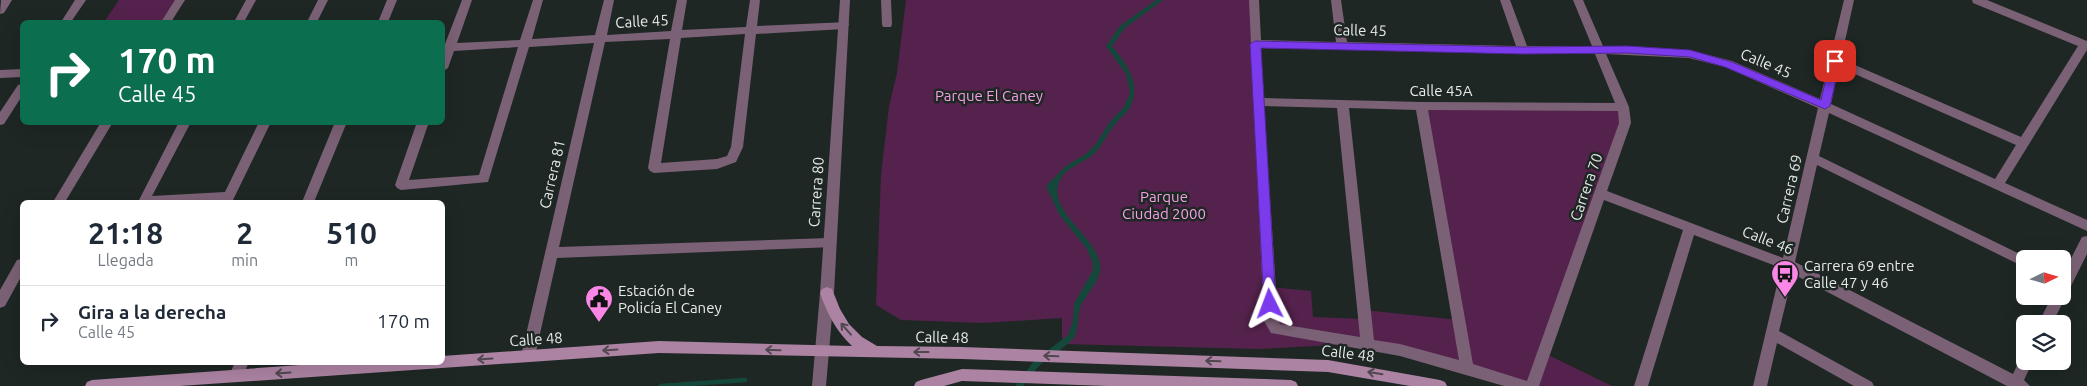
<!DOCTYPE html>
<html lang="es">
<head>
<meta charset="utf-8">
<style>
	:root { --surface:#fff; --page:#f2f2f3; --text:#1f2937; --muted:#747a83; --line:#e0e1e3 }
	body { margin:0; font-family:Ubuntu,sans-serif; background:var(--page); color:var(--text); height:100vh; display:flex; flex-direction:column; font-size:19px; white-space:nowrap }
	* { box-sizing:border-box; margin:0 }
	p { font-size:16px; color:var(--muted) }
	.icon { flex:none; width:28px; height:28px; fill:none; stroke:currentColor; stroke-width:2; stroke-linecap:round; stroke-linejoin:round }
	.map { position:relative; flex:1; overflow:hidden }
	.drawer { position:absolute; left:20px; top:200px; width:425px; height:165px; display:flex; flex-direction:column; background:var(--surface); border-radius:8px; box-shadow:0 5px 20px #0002 }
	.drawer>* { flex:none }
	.top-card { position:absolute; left:20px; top:20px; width:425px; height:105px; border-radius:8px; box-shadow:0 5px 20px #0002; background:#0b6e4f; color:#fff; overflow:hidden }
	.needle { width:32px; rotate:85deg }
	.controls { position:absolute; left:2016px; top:250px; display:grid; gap:10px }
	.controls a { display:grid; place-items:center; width:55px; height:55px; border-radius:8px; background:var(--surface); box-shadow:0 5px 20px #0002; font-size:25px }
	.pin { position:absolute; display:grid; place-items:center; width:42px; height:42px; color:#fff; margin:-21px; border-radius:10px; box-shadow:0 2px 8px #0006 }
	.me { position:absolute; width:55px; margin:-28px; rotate:357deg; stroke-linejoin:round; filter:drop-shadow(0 0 4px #0008) }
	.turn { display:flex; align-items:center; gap:18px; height:105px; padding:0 15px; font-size:22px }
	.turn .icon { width:65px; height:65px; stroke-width:2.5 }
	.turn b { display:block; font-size:35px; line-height:42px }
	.eta { display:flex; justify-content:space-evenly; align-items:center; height:85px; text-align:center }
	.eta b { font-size:30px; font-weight:600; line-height:35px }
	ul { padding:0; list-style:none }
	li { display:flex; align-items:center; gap:15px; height:70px; padding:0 15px; border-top:1px solid var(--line) }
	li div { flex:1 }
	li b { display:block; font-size:19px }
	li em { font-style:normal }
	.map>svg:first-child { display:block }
	.green { fill:#55224d }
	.water { fill:#13483b }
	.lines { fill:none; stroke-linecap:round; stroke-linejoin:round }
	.stream { stroke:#13483b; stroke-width:4.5 }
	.minor { fill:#7b6175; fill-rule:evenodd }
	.tertiary { fill:#7b6175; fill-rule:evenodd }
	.secondary { fill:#ac83a3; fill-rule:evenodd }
	.oneway { stroke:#504750 }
	.route { fill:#7c3aed; stroke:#51269a }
	.labels { text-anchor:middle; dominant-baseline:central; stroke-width:5; stroke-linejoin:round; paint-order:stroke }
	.street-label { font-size:15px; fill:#e5ebe9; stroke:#1e2724 }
	.park-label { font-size:15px; fill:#f4a1e4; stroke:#1e2724 }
	.poi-label { font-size:15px; fill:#e5ebe9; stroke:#1e2724; text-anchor:start }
</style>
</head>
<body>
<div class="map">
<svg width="2087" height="386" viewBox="0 0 2087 386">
	<rect width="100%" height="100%" fill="#1e2724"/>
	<!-- green -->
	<path class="green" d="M119,0H180L166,22H104Z
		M906,0H1254L1269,287L1311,291L1313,317L1364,319V310L1459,320L1421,106L1623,107L1626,116L1544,353L1612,386H1523L1367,343L1259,349L1062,344V318L983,323L901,320L876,305L881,175L889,106L897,73Z"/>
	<!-- water -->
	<path class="water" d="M1156,0H1163L1125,28L1112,46C1126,64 1142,83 1130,107C1127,113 1120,118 1115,124C1106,135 1102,148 1090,157C1080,164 1066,168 1060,180C1044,212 1103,239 1100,270C1099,281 1088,293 1082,303C1077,312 1079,326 1075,336C1070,345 1048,357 1040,365C1034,371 1029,379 1023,386H1015L1034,361L1068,335L1073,321L1074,304L1093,270V263L1087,249L1059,214L1046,186L1066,166L1086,154L1096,144L1109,123L1124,107L1130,93L1126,74L1106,46L1120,26Z"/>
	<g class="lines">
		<!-- stream -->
		<path class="stream" d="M661,386L745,380"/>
		<!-- minor -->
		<path class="minor" d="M1,0H12L4,13L0,14Z
			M75,0H86L71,22H61Z
			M175,0H185L171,22H161Z
			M246,0H256L244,22H234Z
			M318,0H328L317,22H307Z
			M387,0H397L388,22H378Z
			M462,0H472L457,43L520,40L533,0H543L532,39L595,35L604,0H614L607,35L671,31L677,0H687L682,30L746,27L750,0H760L757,26L848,22L849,25L844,29L756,34L743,147L736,162L717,169L654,173L650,171L648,168L670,39L605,42L559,247L829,238L834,239L835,243L834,247L557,258L535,356L533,360L528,362L523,360L521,356L594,43L529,47L488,182L401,190L397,188L395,185L417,122H429L409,180L479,175L518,47L454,51L448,68L442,72V44H445ZM745,34L731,147L727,156L717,159L661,163L681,38Z
			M881,0H891L892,24L891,27H883L882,24Z
			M1249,0H1259L1261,40L1336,42L1331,0H1341L1347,42L1516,46L1500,0H1510L1527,46H1592L1573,0H1583L1603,46L1689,50L1732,61L1820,99L1844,0H1854L1841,59L2021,137L2078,46L1973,3L1972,0H1987L2087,41V50L2005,183L2087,220V231L1829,113L1819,156L2030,259H2025V266L2020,265L1817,165L1795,262L2013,374L2021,357L2025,355V361H2033L2024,380L2030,386H2007L1793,274L1779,331L1872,382L1874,386H1854L1777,343L1767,386H1753L1781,268L1694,235L1648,386H1634L1683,230L1604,200L1539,386H1504L1400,356L1271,333L1264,321ZM1261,48L1595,54L1615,103L1421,102L1264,98ZM1606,54L1689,58L1725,67L1818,108L1783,258L1607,191L1631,123L1629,107ZM1839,67L2016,145L1995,179L1831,104ZM1264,106L1337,108L1360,337L1280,324L1278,320ZM1349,108L1416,110L1459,360L1400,344L1374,340ZM1428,110L1618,111L1619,123L1527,381L1473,364Z
			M22,69V77L0,78V70Z
			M22,84V96L4,124L0,125V112L18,85Z
			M101,122H113L65,202H53Z
			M179,122H191L152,196L225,192L259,122H271L233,200L214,202H138Z
			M335,122H347L314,202H302Z
			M2087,236V254L2052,324H2038L2052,296H2062V276L2082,237Z
			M22,259V275L5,306L0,308V290L17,260Z
			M235,362H249L241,380L236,382L231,380L229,376Z"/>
		<!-- tertiary -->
		<path class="tertiary" d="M840,0H850L834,293L826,386H812L820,293Z"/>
		<!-- secondary -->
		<path class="secondary" d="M827,287L832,289L840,309L849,324L862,337L877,346L962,347L1328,360L1440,380L1445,382L1447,386H1410L1328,372L962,359L659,353L180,386H85L87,382L92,380L342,362H442V356L659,341L852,346C836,331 827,313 820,293L822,289Z
			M962,369L1291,380L1296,382L1298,386H1107L962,381L944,386H914L916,382L921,380Z"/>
	</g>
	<!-- one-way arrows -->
	<defs><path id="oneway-shaft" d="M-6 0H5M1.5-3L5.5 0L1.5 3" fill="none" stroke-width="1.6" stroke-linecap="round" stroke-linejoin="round" transform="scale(1.25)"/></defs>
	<g class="oneway">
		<use href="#oneway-shaft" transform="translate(846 329) rotate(-131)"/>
		<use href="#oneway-shaft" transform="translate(610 350) rotate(176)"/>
		<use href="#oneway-shaft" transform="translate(773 350) rotate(-178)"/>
		<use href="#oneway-shaft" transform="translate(921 352) rotate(-180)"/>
		<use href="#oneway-shaft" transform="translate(1051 356) rotate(-178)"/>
		<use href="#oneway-shaft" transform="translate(485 359) rotate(176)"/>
		<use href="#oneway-shaft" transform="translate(1213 361) rotate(-178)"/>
		<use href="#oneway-shaft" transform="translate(283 373) rotate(176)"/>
		<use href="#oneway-shaft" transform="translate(1375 373) rotate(-171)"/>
	</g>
	<!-- route -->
	<path class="route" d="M1255,41L1523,47L1627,46L1690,50L1732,62L1821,100L1830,61L1835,58L1840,61L1830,106L1825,109L1725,67L1690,57L1627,53L1523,54L1261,48L1276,304L1274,307H1265L1264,304L1250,44Z"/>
	<!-- icons -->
	<defs>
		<symbol id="bus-pin" viewBox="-11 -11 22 30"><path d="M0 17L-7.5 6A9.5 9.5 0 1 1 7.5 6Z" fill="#fa87e6" stroke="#1e2724"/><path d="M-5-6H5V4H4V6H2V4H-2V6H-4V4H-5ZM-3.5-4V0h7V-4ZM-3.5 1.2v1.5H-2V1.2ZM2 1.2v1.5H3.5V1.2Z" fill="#111"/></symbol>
		<symbol id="civic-pin" viewBox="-11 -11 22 30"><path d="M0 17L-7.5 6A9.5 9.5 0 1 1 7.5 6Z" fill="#fa87e6" stroke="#1e2724"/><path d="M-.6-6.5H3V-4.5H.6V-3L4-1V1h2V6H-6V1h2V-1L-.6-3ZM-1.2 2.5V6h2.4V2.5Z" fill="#111"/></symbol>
	</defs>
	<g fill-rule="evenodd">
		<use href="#bus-pin" x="1769" y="258" width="32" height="43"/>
		<use href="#civic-pin" x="583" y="283" width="32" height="43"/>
	</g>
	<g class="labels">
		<!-- street labels -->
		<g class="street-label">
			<text transform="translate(642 21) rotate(-3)">Calle 45</text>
			<text transform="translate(1360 30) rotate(1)">Calle 45</text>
			<text transform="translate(1766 63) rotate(23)">Calle 45</text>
			<text x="1441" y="90">Calle 45A</text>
			<text transform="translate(552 174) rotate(-77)">Carrera 81</text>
			<text transform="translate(1586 187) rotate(-71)">Carrera 70</text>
			<text transform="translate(1789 189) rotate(-77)">Carrera 69</text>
			<text transform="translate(816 192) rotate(-86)">Carrera 80</text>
			<text transform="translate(1768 240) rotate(21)">Calle 46</text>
			<text transform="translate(942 337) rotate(1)">Calle 48</text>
			<text transform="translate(536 339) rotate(-4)">Calle 48</text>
			<text transform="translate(1348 353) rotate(7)">Calle 48</text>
		</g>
		<!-- park labels -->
		<g class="park-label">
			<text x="989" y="95">Parque El Caney</text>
			<text x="1164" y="196">Parque<tspan x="1164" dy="17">Ciudad 2000</tspan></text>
		</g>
		<!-- poi labels -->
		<g class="poi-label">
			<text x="1804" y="265">Carrera 69 entre<tspan x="1804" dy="17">Calle 47 y 46</tspan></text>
			<text x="618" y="290">Estación de<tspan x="618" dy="17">Policía El Caney</tspan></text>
		</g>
	</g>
</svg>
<div class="controls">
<a><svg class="needle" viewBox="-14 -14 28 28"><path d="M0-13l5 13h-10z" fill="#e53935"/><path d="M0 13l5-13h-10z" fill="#747a83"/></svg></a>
<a><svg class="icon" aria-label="layers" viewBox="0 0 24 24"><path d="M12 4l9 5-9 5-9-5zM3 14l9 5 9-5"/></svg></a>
</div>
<div class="pin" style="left:1835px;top:61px;background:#d93025"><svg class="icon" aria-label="arrive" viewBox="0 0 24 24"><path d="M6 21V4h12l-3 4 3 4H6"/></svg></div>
<svg class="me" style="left:1270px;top:304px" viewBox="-20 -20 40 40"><path d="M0-17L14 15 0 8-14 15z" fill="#7c3aed" stroke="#fff" stroke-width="4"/></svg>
<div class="top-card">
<div class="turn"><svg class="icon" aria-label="right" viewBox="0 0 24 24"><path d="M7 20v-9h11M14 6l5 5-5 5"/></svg><div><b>170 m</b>Calle 45</div></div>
</div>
<section class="drawer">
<div class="eta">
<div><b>21:18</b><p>Llegada</p></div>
<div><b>2</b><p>min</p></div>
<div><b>510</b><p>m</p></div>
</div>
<ul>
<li><svg class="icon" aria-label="right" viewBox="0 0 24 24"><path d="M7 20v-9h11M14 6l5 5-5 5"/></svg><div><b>Gira a la derecha</b><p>Calle 45</p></div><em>170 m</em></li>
</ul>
</section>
</div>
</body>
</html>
